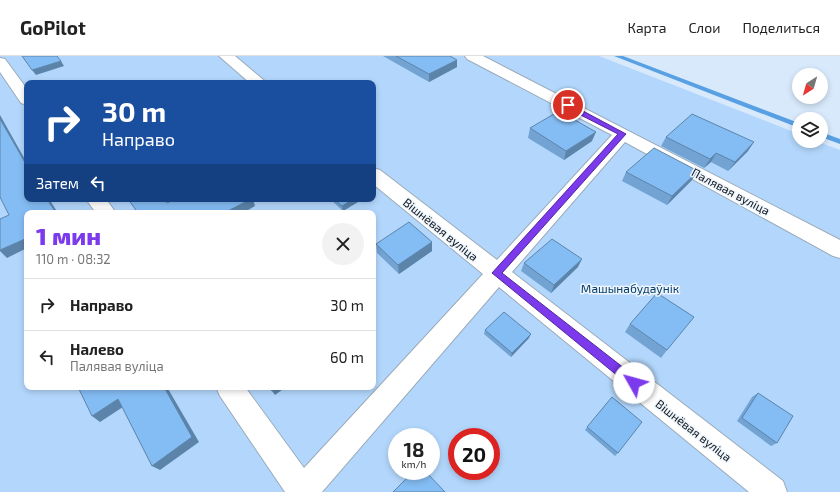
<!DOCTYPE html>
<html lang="ru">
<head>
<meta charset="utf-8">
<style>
	:root { --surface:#fff; --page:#f2f2f2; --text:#222; --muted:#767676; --line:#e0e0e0; --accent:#7c3aed }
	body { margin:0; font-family:"Exo 2",sans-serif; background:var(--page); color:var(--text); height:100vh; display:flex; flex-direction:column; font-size:15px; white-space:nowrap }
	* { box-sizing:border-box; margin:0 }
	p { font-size:13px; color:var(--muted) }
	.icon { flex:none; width:22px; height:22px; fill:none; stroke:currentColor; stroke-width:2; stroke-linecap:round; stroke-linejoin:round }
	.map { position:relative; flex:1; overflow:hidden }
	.sheet { position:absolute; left:24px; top:154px; width:352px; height:180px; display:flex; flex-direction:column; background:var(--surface); border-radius:8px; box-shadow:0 2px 6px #0003 }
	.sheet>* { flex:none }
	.guide { position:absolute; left:24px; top:24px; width:352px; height:122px; border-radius:8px; box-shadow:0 2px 6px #0003; background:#1a4fa0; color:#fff; overflow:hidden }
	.needle { width:26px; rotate:217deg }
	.buttons { position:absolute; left:792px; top:12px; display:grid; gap:8px }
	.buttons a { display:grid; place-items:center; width:36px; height:36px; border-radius:50%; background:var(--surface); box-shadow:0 2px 6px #0003; font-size:20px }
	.speed { position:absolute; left:388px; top:372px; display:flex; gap:8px; font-size:20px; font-weight:700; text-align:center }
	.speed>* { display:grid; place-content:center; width:52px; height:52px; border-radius:50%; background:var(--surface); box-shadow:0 2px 6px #0003; line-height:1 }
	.speed small { font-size:10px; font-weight:400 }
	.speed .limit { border:6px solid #d22; background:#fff; color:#111 }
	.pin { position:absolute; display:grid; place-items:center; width:34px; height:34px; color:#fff; margin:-17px; border:2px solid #fff; border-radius:50%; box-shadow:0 1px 4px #0007 }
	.me { position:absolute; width:44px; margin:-22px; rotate:308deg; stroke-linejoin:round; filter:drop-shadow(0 0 3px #0008) }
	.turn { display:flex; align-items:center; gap:14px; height:84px; padding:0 12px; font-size:18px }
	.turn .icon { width:52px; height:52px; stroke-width:2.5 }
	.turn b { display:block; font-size:28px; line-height:34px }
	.then { display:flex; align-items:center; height:38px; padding:0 12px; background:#0003; gap:8px; font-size:15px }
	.round { display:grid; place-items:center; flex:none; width:42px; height:42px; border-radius:21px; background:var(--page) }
	.headline { display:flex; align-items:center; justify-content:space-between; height:68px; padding:0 12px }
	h1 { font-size:24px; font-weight:800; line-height:30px; color:var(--accent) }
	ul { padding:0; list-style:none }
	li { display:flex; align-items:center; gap:12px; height:52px; padding:0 12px; border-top:1px solid var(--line) }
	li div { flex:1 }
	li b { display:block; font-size:15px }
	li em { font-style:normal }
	header { display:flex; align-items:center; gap:24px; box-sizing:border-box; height:56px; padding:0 20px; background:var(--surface); border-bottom:1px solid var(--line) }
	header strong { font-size:19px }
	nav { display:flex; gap:22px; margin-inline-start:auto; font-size:14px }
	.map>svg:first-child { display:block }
	.green { fill:#b3d7fc; fill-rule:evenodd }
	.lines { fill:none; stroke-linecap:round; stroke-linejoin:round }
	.stream { fill:#58a0e4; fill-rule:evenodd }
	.minor-casing { stroke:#9aaaba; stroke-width:2 }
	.minor { fill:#fff; fill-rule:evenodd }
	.wall { fill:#72a3d2 }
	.shaded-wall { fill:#5c84ab }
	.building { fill:#84bdf4; stroke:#5c84ab }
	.route { fill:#7c3aed; stroke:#51269a }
	.labels { text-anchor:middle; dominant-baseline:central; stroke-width:3; stroke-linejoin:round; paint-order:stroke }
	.street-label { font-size:12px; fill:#11171d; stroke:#eef5fc }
	.park-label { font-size:12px; fill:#083f6b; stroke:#eef5fc }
</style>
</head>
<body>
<header>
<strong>GoPilot</strong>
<nav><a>Карта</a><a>Слои</a><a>Поделиться</a></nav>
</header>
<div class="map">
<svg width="840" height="436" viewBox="0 0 840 436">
	<rect width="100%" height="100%" fill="#d8e9fb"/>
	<!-- green -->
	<path class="green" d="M0,0H599L799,78V85H816L840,94V436H0ZM27,27H373V143H27ZM27,157H373V331H27ZM397,381H431V415H397ZM457,381H491V415H457Z"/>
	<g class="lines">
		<!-- stream -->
		<path class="stream" d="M614,0H623L799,67V72Z
			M821,76L840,83V88L821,81Z"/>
		<defs>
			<path id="minor" d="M219,0H235L267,27H250Z
				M465,0H483L840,184V202L833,200L625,86L512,216L783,425L787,436H749L499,231L322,436H285L220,340L216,331H245L304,412L483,218L373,128V112L380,114L497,204L612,79L467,3Z
				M0,2L5,3L27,33V49L21,47L0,16Z
				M86,143H106L116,157H96Z"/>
		</defs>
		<!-- minor casing -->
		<use href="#minor" class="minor-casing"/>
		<!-- minor -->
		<use href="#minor" class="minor"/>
	</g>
	<!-- wall -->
	<path class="wall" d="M383,0H450L457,11L429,26Z
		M530,72L592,85L564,104L528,82Z
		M666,81L748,95L728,115L711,106L704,112L661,90Z
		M626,116L692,124L667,149L622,125Z
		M330,143H363L343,155Z
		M432,186V195L399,218L377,197L376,188Z
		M524,207L578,211L551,237L521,215Z
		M630,268L667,294L661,302L625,276Z
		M485,274L529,282L511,301L484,278Z
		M758,337L777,387L771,390L737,365L752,341Z
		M612,341L618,397L615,400L585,374Z"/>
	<!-- shaded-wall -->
	<path class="shaded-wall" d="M457,4V11L429,26V18Z
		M61,5L64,10L36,19L32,14Z
		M0,59L27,107V110L0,63Z
		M596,76L592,85L564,104L566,95Z
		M754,86L748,95L728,115L735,106Z
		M716,97L711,106L704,112L710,103Z
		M698,115L692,124L667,149L672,140Z
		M47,143H49L58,157H56Z
		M251,143H253L255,150L243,157H224Z
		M354,143H363L343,155L342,150Z
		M25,183L27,185V192L7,202L0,195V194Z
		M432,186V195L399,218L398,209Z
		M582,203L578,211L551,237L554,229Z
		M531,278L529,282L511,301L512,297Z
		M164,331H167L199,386L160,414L152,410Z
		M278,331H286L275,339L272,335Z
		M118,343L126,349L100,366L92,360Z"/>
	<!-- building -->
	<path class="building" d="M22,0H57L61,5L32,14Z
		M396,0H450L457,4L429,18Z
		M559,55L596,76L566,95L530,72Z
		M692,58L754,86L735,106L716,97L710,103L666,81Z
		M0,63L27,110V143H47L56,157H27V188L25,183L0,194V163L9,159L0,141Z
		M654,92L698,115L672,140L626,116Z
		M128,143H164L167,147L176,143H251L224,157H138Z
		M334,143H354L342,150Z
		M409,166L432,186L398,209L376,188Z
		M552,183L582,203L554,229L524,207Z
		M657,237L694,261L667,294L630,268Z
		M504,256L531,278L512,297L485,274Z
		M78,331H164L192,381L152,410L118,343L92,360Z
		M269,331H278L272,335Z
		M758,337L793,360L777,387L742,362Z
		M612,341L642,366L618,397L587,371Z
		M414,415H425L445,436H393Z"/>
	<!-- route -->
	<path class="route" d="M565,48H570L626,78L502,217L638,323L639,327L638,330L634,332L630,330L492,217L618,78L565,51Z"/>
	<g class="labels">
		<!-- street labels -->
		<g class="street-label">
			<text transform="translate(731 135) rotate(28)">Палявая вуліца</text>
			<text transform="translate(441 173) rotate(39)">Вішнёвая вуліца</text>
			<text transform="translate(694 374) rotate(38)">Вішнёвая вуліца</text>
		</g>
		<!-- park labels -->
		<g class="park-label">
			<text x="630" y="232">Машынабудаўнік</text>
		</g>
	</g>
</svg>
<div class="buttons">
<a><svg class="needle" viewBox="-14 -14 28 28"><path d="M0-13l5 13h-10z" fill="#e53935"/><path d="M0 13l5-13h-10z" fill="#767676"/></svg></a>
<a><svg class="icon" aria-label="layers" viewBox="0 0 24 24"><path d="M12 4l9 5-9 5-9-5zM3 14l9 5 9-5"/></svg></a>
</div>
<div class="speed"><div>18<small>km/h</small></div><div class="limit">20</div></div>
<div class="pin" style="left:568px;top:49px;background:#d93025"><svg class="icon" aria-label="arrive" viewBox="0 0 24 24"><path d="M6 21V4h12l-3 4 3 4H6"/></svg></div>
<svg class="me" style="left:634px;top:327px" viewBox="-20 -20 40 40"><circle r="19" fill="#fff"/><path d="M0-13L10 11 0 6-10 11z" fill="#7c3aed"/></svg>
<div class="guide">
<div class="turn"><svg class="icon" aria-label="right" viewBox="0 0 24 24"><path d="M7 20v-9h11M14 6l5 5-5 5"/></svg><div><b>30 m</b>Направо</div></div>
<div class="then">Затем<svg class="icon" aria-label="left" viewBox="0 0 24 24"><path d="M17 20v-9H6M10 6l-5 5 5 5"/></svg></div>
</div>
<section class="sheet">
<div class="headline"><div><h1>1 мин</h1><p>110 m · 08:32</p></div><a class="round"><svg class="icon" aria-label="close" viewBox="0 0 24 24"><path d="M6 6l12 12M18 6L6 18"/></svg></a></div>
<ul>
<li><svg class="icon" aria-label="right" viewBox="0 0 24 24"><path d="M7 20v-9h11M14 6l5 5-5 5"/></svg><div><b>Направо</b></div><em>30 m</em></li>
<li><svg class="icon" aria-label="left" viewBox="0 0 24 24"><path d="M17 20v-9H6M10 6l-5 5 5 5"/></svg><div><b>Налево</b><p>Палявая вуліца</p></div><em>60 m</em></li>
</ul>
</section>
</div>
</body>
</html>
